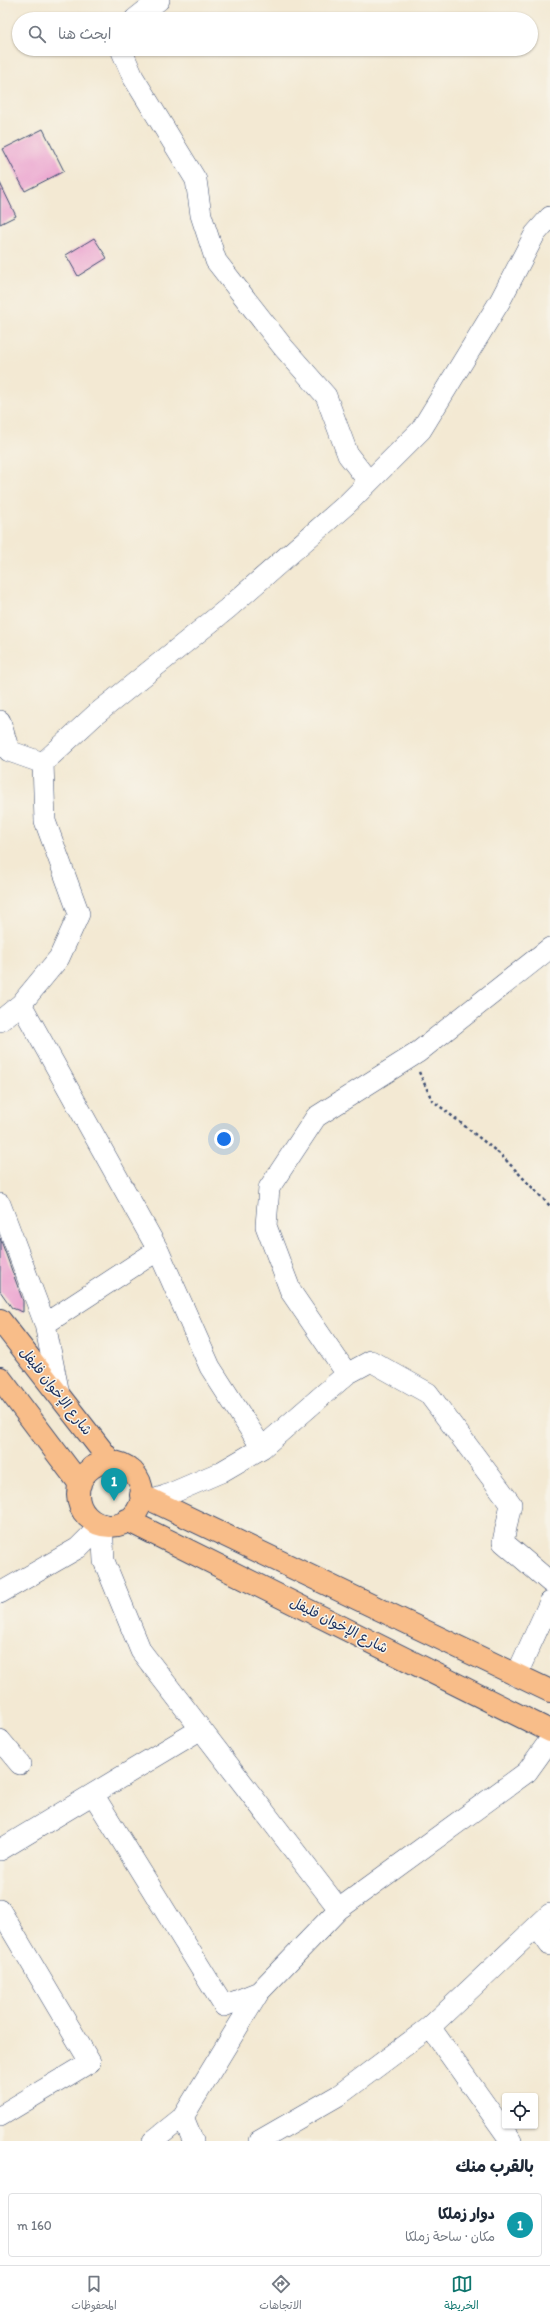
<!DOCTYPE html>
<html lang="ar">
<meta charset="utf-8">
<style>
:root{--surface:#fff;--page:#f6f6f7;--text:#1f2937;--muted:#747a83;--line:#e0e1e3;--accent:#0f766e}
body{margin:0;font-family:Itim,"Playpen Sans Arabic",sans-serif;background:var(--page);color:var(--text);direction:rtl}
.controls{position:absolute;right:12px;bottom:12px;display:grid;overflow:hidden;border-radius:4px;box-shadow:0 1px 3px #0004}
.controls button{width:36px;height:36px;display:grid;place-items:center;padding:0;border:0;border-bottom:1px solid var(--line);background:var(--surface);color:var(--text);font:20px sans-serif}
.you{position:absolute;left:224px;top:1139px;width:14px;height:14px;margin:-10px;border:3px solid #fff;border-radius:50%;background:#1a73e8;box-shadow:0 0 0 6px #1a73e833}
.badge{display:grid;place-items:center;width:26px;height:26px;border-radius:50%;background:var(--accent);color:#fff;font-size:13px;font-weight:700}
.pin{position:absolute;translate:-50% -33px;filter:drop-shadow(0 1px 2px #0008)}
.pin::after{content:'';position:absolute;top:21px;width:14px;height:12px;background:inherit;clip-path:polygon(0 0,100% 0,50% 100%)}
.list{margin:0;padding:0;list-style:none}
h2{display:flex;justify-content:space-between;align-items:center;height:52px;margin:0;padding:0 16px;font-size:17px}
h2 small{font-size:13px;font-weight:400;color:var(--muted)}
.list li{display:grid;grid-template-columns:26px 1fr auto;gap:12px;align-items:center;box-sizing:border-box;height:64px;margin:0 8px 8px;padding:0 8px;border:1px solid var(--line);border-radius:4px}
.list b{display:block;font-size:15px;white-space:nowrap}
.list p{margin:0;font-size:13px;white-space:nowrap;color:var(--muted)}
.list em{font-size:13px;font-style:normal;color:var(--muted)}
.icon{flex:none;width:22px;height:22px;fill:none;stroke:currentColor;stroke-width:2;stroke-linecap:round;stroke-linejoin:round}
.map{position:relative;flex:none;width:550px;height:2141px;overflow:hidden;direction:ltr}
.search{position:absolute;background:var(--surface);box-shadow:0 1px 3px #0004;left:12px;right:12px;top:12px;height:44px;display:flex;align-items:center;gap:10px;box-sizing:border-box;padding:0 14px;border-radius:22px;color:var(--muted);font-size:15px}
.sheet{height:124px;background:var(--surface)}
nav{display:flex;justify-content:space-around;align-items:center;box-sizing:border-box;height:56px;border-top:1px solid var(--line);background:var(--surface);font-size:11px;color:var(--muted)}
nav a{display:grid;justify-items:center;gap:2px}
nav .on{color:var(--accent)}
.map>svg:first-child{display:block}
.building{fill:#eba1cf}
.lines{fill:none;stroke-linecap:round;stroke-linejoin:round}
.minor-casing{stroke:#3b4b70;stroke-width:22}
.major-casing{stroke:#3b4b70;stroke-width:24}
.path{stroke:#3b4b70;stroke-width:2.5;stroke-dasharray:3 3;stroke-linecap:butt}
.minor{stroke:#fff;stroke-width:21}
.major{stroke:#f8bd89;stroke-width:22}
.labels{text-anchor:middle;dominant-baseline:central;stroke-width:3;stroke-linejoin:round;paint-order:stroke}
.street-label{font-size:14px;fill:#1b2f5e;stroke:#f7f3e8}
</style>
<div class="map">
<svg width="550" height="2141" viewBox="0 0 550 2141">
<rect width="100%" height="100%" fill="#f7f3e8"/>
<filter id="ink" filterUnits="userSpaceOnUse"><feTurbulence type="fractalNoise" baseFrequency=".025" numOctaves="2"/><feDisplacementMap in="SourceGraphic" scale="8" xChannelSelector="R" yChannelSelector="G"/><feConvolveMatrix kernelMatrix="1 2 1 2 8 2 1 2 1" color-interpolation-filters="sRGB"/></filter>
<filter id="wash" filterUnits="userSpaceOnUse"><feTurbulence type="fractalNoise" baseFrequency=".012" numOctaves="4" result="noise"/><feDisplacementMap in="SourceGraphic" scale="16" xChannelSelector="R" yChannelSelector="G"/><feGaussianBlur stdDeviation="0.9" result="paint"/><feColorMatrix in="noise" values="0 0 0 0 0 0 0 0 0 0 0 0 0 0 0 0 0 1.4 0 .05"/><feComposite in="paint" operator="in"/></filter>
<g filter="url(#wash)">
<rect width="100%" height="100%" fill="#f3e9d3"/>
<g id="blocks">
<!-- building -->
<path class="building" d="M43 129 64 171 25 191 3 149Z
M0 183 16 216 0 224Z
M94 238 107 258 78 276 66 255Z
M0 1238 23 1301V1312L12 1308 0 1291Z"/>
</g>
</g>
<g filter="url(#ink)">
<use href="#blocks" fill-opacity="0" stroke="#3b4b70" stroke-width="1"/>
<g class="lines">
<defs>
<path id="minor" d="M135 19 159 0
M121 49 133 77 196 180 201 215 216 261 283 347 326 396 348 455 369 482
M0 721 9 751 43 763
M21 1004 158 1250 210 1367 262 1448
M0 1021 21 1004 59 958 79 914 45 821 43 763 95 715 227 609 348 503 421 430 500 301 535 234 550 217
M0 1204 45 1324 59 1394
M45 1324 158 1250
M347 1374 291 1292 266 1226 269 1188 316 1117 417 1053 550 948
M150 1501 165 1496 221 1472 262 1448 347 1374 371 1361 428 1393 511 1504 503 1542 550 1582
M102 1524 104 1561 141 1651 339 1909
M0 1593 78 1548 102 1524
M516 1676 550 1602
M0 1740 20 1764
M93 1794 224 2006 259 1992
M0 1850 201 1729
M0 1910 90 2062 0 2116
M537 1927 550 1945
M430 2027 511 2141
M183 2117 193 2141
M153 2141 183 2117 259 1992 339 1909 527 1772 550 1740
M259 2141 339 2095 430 2027 550 1914"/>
<path id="major" d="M0 1320 111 1462
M0 1378 80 1484
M78 1494a32 32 0 1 1 64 0a32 32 0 1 1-64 0Z
M141 1495 550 1691
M127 1520 550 1731"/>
</defs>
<!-- minor casing -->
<use href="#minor" class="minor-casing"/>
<!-- major casing -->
<use href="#major" class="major-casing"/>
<!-- path -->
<path class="path" d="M419 1072 432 1100 501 1155 550 1206"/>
<!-- minor -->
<use href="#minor" class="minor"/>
<!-- major -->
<use href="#major" class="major"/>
</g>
</g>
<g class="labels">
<!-- street labels -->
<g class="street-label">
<text transform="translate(56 1391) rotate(52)">شارع الإخوان فليفل</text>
<text transform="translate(339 1625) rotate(27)">شارع الإخوان فليفل</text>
</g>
</g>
</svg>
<div class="controls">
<button><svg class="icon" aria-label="locate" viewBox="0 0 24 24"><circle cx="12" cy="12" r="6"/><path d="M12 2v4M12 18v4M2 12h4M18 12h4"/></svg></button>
</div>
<div class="you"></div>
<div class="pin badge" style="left:114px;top:1501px;background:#0f9aa8">1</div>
<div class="search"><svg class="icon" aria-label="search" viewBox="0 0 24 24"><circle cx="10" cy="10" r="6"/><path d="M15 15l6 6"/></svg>ابحث هنا</div>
</div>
<section class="sheet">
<h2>بالقرب منك<small></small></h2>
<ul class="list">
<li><span class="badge" style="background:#0f9aa8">1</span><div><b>دوار زملكا</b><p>مكان · ساحة زملكا</p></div><em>160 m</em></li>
</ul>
</section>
<nav>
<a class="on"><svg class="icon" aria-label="map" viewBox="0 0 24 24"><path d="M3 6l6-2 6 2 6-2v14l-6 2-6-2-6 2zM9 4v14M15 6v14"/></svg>الخريطة</a>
<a><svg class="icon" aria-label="directions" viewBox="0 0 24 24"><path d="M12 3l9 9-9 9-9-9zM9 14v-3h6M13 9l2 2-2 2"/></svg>الاتجاهات</a>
<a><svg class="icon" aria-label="saved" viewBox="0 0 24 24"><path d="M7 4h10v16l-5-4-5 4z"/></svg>المحفوظات</a>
</nav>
